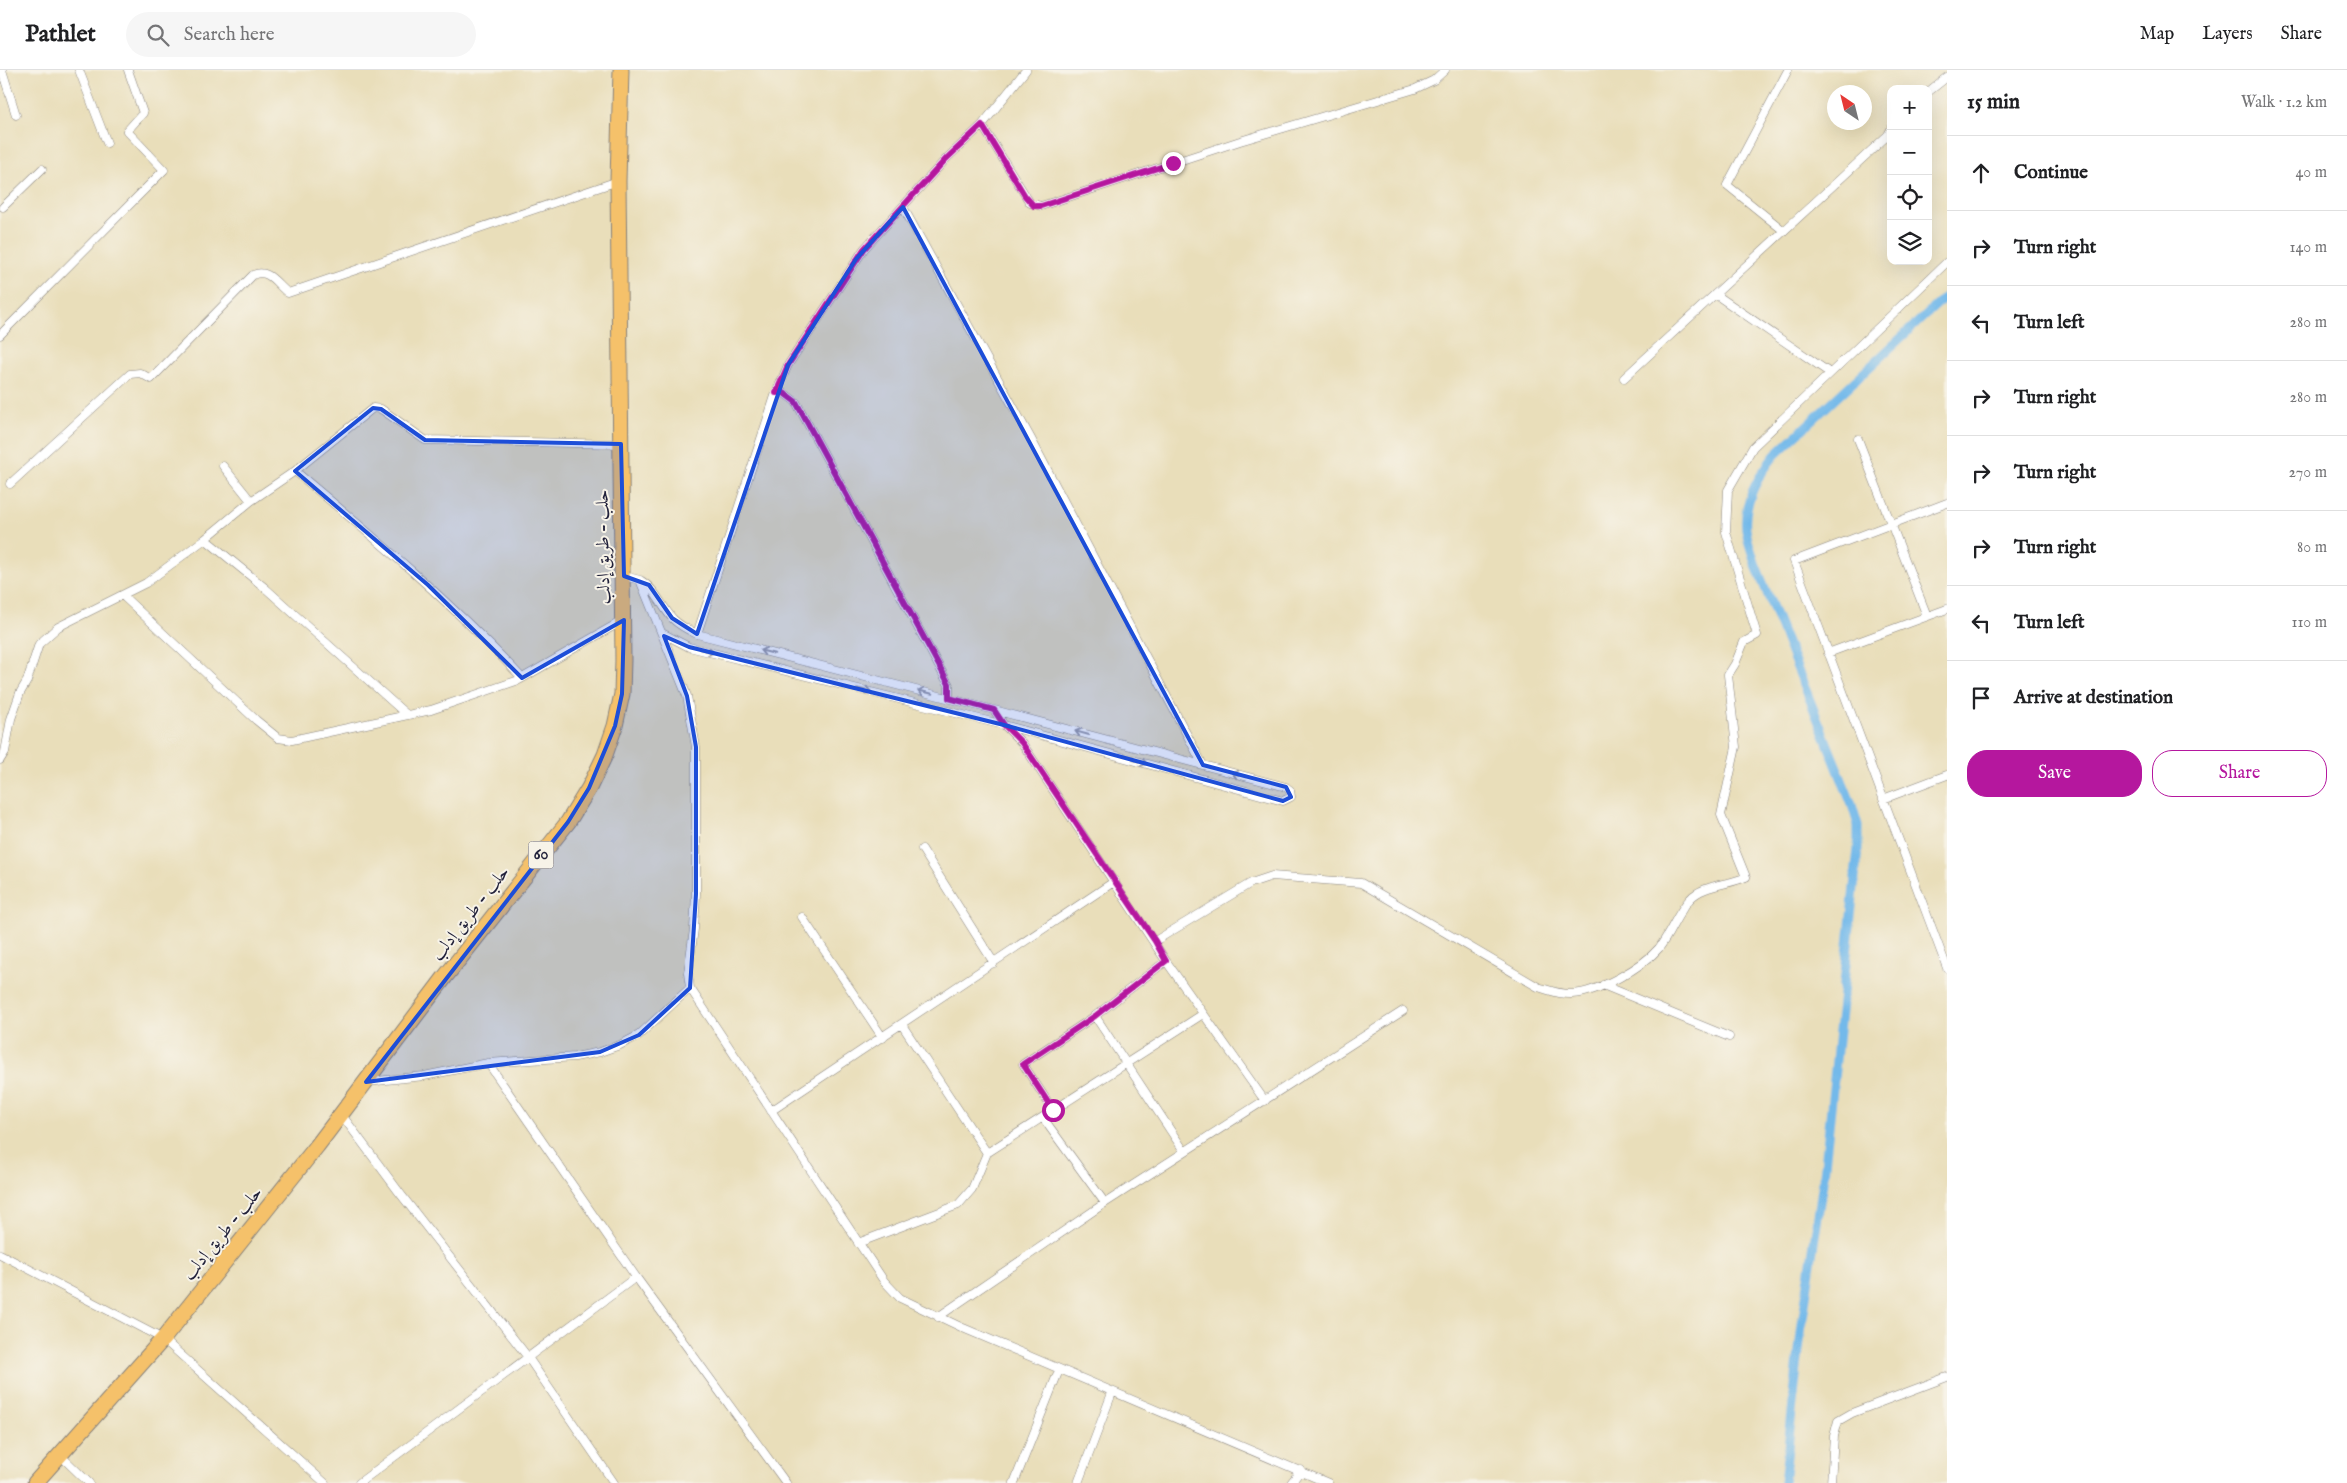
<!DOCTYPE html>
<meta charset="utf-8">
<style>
:root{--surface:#fff;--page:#f6f6f6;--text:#202124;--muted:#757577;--line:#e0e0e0;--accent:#b5179e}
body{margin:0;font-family:"IM FELL English",Amiri,serif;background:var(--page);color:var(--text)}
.controls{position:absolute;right:15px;top:15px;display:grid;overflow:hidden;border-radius:10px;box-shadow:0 5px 20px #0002}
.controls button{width:45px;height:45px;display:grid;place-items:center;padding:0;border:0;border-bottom:1px solid var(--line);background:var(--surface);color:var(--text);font:25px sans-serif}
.compass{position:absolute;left:1827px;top:15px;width:45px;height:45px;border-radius:50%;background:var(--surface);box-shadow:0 5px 20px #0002;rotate:325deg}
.stop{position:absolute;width:15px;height:15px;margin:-11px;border:4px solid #b5179e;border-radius:50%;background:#fff}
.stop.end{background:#b5179e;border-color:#fff;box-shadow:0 1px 5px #0008}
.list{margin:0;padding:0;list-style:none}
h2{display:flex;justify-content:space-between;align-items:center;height:65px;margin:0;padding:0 20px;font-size:21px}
h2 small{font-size:16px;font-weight:400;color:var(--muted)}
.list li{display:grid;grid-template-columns:32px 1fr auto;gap:15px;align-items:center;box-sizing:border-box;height:75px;padding:0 20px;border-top:1px solid var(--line)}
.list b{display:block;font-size:19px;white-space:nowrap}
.list em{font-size:16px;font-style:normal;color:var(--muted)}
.actions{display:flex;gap:10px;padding:15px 20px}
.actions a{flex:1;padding:11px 0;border:1px solid var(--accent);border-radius:20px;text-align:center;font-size:18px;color:var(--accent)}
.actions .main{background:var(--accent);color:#fff}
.icon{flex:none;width:28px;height:28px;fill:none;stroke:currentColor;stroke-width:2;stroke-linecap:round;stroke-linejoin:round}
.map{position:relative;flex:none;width:1947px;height:1413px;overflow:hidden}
header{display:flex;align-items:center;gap:30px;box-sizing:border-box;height:70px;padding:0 25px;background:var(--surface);border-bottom:1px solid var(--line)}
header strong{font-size:24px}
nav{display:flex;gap:28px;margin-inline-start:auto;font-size:18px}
.search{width:350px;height:45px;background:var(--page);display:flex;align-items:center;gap:12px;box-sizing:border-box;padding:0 18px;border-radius:28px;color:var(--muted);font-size:19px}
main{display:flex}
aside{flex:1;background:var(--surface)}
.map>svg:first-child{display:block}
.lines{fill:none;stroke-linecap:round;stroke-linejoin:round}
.canal{stroke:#73b9ea;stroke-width:9}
.street-casing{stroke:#86807a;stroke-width:9}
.highway-casing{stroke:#86807a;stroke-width:17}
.street{stroke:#fff;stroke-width:8}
.highway{stroke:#f5c16b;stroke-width:15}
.oneway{stroke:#9c9ca7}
.route{stroke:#b5179e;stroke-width:6}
.marked{fill:#1d4ed8;fill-opacity:0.2;stroke:#1d4ed8;stroke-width:4;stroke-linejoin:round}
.labels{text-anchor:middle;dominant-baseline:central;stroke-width:4;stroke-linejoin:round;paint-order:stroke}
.shield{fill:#f7f3e8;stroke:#62616f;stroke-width:1}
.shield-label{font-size:16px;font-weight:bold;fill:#22223b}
.street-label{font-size:18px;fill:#22223b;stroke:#f7f3e8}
</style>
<header>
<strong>Pathlet</strong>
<div class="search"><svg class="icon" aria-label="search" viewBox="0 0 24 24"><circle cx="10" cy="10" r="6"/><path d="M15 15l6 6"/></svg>Search here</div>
<nav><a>Map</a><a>Layers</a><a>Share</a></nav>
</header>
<main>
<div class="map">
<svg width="1947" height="1413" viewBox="0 0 1947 1413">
<rect width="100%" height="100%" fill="#f7f3e8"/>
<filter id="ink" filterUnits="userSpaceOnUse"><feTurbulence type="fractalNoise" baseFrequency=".02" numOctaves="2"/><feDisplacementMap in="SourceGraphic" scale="10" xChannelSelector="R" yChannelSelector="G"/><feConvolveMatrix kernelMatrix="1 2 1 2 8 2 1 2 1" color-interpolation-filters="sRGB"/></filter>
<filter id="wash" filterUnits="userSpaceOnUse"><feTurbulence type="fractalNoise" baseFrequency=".0096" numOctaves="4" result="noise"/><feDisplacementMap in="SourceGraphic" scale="20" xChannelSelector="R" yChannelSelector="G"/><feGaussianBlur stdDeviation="1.12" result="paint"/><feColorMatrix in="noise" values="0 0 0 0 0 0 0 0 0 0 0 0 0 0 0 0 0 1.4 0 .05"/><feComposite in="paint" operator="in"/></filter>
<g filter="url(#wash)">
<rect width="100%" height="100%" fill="#e9deba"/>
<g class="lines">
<!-- canal -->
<path class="canal" d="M1784 1413 1802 1254 1824 1105 1858 779V755L1852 735 1755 493C1752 482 1747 470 1746 459 1743 431 1758 406 1775 385L1947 225"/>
</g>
</g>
<g filter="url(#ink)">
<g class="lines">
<defs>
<path id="street" d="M2 0 16 45
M79 0 107 73
M1928 22 1947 7
M982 55 1030 133 1041 136 1240 71 1415 19 1434 10 1445 0
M3 137 42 99
M903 137 1030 367 1203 695
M1784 161 1727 115 1788 0
M1715 224 1830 303
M0 265 164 100 127 61 143 43 128 0
M1624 308 1888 65 1891 59
M776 323H784L796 332 949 615V628
M1858 369 1927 546
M223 396 251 431
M295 401C374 467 452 533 522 608
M10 414 130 304 140 303 151 309 253 205C269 198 276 214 288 223L618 111
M1947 433 1794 491 1947 898
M205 469 251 431 295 401 373 338 381 339 425 370 621 374
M640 510C656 519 661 536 673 549 680 556 688 560 697 564L994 640 1286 717 1290 720 1291 727 1283 731 1004 655 689 577 662 563
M122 525 256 650 278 668 292 670 431 640 519 610 622 551
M697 564 776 323 788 295 864 179 946 89 982 55 1026 0
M1828 583 1947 539
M994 640 1004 655 1022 673 1166 891 1265 1031
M0 690 5 682 11 649 20 623 27 611 39 574 58 557 146 513 205 469 264 517 407 645
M1883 729 1947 705
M922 779 994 893
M802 847 883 968
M1155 871 1251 813 1272 806 1361 813 1538 917C1549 920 1560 925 1572 924 1597 923 1643 897 1659 878 1671 863 1677 843 1690 829 1702 815 1729 815 1746 807L1721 745 1736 677 1728 605 1735 594 1744 572 1757 565 1726 462 1728 420 1753 377 1947 192
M1603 915 1729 967
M690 918 884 1211 900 1228 963 1258 1328 1413
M1095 946 1184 1081
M902 955 987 1083
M488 993 636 1207 786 1413
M367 1012 424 1006 488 993 575 987 600 982 620 975 639 965 690 918 688 903 694 859 696 824V677L687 626 640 510 624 506
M1053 1040 1023 994 1095 946 1166 891
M771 1041 1115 811
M341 1044 399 1122 527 1286 614 1413
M1043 1048 1105 1133
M858 1173 958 1135 972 1119 987 1083 1203 944
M0 1184 163 1269 325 1413
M938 1247 1105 1133 1403 941
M60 1385 89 1413
M359 1413 636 1207
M1014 1413 1059 1300
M1078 1413 1112 1323
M1291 1413 1301 1400
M1831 1413 1834 1366 1838 1351 1852 1343 1947 1307"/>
<path id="highway" d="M35 1413 163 1269 317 1076 445 907 568 752 589 718 605 685 615 656 622 624 623 590 618 111 621 0"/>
</defs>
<!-- street casing -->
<use href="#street" class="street-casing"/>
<!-- highway casing -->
<use href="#highway" class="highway-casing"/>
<!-- street -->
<use href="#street" class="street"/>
<!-- highway -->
<use href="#highway" class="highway"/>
</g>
<!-- one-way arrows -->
<defs><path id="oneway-shaft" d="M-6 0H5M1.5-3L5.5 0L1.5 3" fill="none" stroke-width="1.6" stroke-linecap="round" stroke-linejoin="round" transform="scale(1.25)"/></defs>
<g class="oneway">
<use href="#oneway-shaft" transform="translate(707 581) rotate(14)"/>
<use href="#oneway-shaft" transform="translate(767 582) rotate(-166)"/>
<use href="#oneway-shaft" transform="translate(864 620) rotate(14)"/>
<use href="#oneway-shaft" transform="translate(925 622) rotate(-166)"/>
<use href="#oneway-shaft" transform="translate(1082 663) rotate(-165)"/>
<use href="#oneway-shaft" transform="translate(1140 692) rotate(15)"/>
<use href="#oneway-shaft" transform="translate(1239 705) rotate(-165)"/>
</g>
</g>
<g class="lines" filter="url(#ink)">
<!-- route -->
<path class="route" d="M1053 1040 1023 994 1095 946 1166 891 1155 871 1022 673 1004 655 994 640 949 628V614L796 332 784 323H776L788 295 864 179 946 89 982 55 1025 126 1034 136H1041L1173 93"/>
</g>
<!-- marked area -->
<path class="marked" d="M903 137 1203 695 1286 717 1291 727 1283 731 1004 655 689 577 664 566 687 626 696 677V824L690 918 639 965 600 982 366 1012 568 752 589 718 615 656 622 624 624 550 522 608 428 515 295 401 373 338 381 339 425 370 621 374 624 506 649 515 672 548 697 564 788 295 856 189Z"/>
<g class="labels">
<!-- shield labels -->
<rect class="shield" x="528.5" y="771.5" width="25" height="27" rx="4"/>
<g class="shield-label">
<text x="541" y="785">60</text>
</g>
<!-- street labels -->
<g class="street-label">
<text transform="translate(604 477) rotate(-91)">حلب - طريق إدلب</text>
<text transform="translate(471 844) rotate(-52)">حلب - طريق إدلب</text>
<text transform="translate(223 1164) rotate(-51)">حلب - طريق إدلب</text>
</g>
</g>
</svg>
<div class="controls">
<button>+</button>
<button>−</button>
<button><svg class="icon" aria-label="locate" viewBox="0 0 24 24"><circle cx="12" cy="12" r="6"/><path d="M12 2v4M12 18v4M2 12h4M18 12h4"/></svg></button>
<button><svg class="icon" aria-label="layers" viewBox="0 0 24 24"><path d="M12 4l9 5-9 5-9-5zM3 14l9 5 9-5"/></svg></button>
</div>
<svg class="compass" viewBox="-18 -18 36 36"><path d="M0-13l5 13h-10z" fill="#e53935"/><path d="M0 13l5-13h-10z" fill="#757577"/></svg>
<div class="stop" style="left:1053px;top:1040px"></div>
<div class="stop end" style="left:1173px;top:93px"></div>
</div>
<aside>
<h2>15 min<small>Walk · 1.2 km</small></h2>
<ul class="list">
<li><svg class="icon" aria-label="ahead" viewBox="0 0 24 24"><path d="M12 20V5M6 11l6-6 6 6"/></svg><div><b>Continue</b></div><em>40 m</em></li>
<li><svg class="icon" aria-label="right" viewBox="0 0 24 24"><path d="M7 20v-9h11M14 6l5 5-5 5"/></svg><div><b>Turn right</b></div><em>140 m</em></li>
<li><svg class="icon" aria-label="left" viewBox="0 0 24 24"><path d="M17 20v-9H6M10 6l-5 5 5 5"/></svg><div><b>Turn left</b></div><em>280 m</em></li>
<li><svg class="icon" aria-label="right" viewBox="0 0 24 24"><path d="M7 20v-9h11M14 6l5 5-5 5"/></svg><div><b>Turn right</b></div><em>280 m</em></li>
<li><svg class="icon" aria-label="right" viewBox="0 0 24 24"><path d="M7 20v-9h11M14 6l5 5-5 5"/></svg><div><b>Turn right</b></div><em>270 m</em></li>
<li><svg class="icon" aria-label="right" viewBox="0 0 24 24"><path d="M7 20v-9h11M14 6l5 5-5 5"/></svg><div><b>Turn right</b></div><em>80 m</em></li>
<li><svg class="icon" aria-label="left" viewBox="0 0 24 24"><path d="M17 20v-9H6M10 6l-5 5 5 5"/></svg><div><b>Turn left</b></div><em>110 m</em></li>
<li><svg class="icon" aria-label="arrive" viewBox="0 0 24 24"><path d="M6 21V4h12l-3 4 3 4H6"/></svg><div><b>Arrive at destination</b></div></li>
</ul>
<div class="actions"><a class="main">Save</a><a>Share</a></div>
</aside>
</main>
